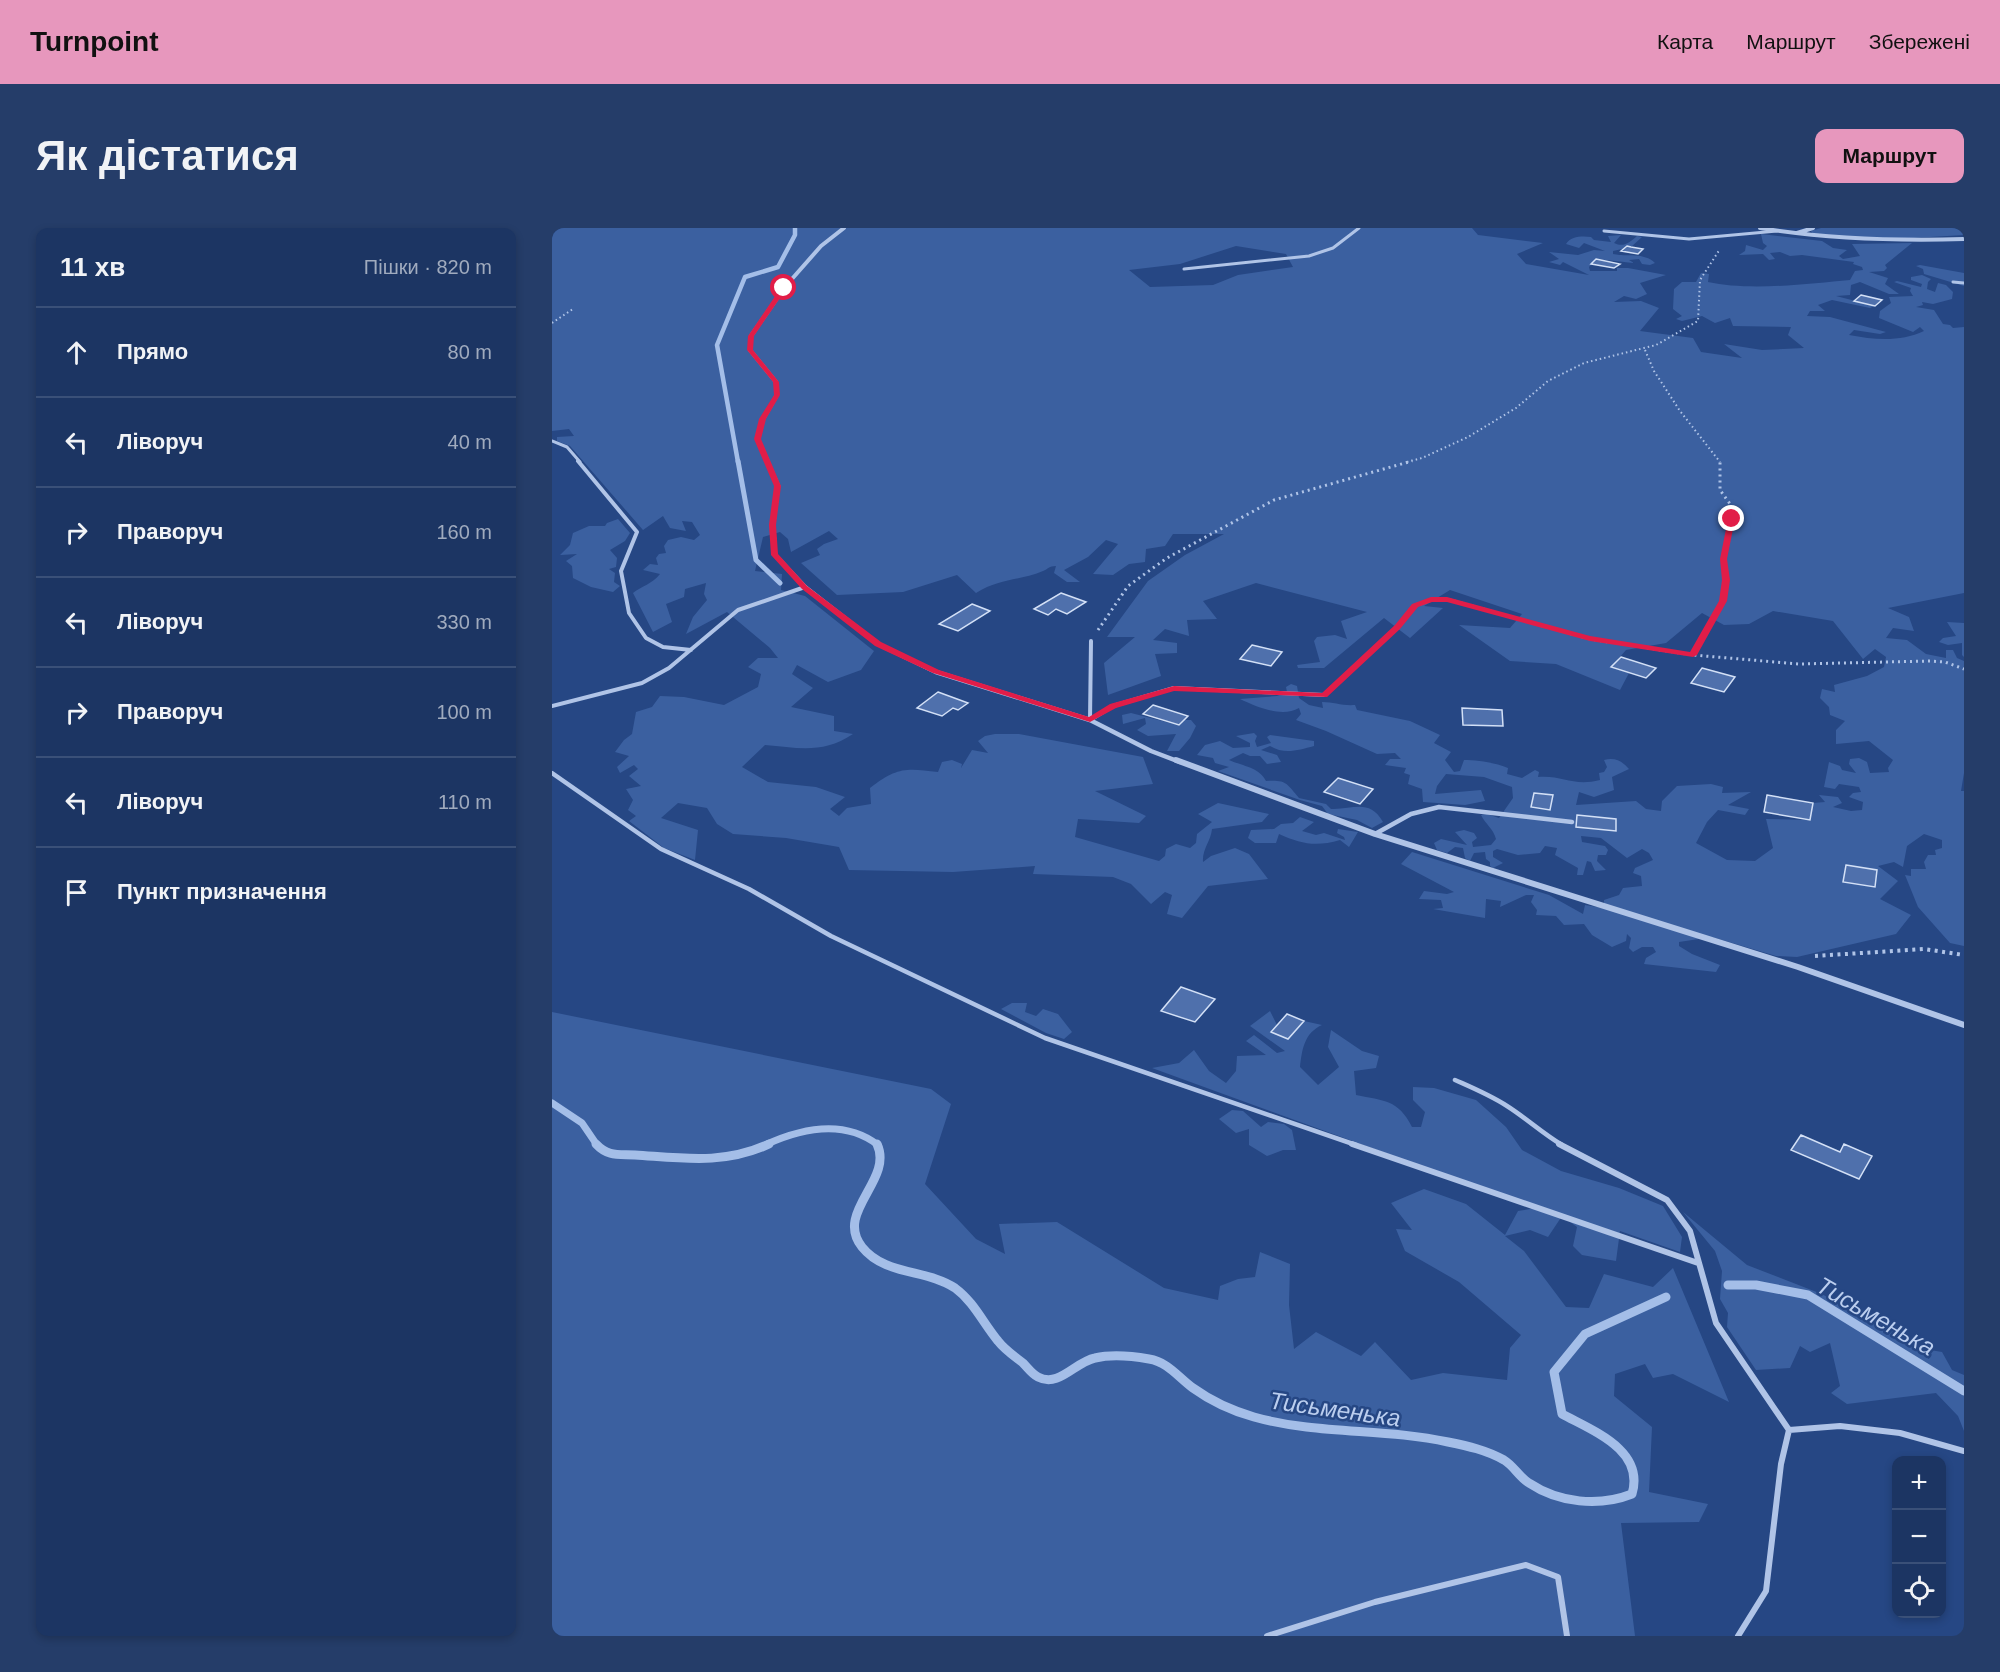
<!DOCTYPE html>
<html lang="uk">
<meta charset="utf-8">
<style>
:root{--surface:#1c3563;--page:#253d69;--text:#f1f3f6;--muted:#a0abbe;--line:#3a5078;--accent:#e797bd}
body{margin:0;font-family:Arial,sans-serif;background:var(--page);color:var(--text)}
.controls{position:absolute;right:18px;bottom:18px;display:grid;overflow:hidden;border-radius:12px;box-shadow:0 3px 9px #0003}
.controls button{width:54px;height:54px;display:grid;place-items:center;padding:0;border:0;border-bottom:2px solid var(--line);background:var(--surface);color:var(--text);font:30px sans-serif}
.stop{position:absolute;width:18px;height:18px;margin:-14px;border:4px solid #e11d48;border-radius:50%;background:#fff}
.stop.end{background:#e11d48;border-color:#fff;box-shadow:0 2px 6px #0008}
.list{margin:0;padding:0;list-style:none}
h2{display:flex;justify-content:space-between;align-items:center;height:78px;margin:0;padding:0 24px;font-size:26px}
h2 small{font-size:20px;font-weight:400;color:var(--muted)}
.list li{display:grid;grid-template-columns:39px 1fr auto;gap:18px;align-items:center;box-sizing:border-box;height:90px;padding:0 24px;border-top:2px solid var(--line)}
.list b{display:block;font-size:22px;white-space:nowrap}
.list em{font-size:20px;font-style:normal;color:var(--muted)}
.icon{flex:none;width:33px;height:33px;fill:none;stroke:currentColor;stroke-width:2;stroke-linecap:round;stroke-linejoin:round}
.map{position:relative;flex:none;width:1412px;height:1408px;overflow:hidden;border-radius:12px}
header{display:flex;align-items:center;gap:36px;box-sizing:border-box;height:84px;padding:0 30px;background:var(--accent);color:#111}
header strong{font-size:28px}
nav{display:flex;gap:33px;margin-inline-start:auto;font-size:21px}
.intro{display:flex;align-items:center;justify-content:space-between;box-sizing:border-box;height:144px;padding:0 36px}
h1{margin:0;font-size:42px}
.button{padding:15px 27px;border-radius:12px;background:var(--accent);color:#111;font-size:21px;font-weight:700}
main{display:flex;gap:36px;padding:0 36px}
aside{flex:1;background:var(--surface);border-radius:12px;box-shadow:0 3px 9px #0003}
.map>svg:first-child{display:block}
.green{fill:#3b60a0;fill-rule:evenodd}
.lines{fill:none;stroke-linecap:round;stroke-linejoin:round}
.stream-far3{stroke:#a4bee8;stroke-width:4.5}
.stream-far2{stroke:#a4bee8;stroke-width:5}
.stream-far1{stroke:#a4bee8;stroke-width:7}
.stream{stroke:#a4bee8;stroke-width:9}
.building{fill:#4f70ac;stroke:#d3e0f6;stroke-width:1.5}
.path-far2{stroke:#b0c4e7;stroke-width:2;stroke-dasharray:1.5 3;stroke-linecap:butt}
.path-far1{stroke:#b0c4e7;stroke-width:3;stroke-dasharray:2 4;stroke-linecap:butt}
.path{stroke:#b0c4e7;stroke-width:4;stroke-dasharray:3 4.5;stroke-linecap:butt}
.service-far3{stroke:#b0c4e7;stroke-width:3}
.service-far2{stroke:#b0c4e7;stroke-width:4}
.service-far1{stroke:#b0c4e7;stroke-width:4.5}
.service{stroke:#b0c4e7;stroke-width:6}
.minor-far2{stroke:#b0c4e7;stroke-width:4}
.minor-far1{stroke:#b0c4e7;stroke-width:4.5}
.minor{stroke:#b0c4e7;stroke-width:6}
.route{fill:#e11d48}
.labels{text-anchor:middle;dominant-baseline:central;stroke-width:5;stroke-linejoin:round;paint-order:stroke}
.near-water-label{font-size:24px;font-style:italic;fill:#bbceef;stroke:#264784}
</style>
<header>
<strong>Turnpoint</strong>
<nav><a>Карта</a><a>Маршрут</a><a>Збережені</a></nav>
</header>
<div class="intro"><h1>Як дістатися</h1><a class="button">Маршрут</a></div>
<main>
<aside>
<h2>11 хв<small>Пішки · 820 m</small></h2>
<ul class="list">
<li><svg class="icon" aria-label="ahead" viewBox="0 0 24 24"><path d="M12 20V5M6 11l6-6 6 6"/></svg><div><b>Прямо</b></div><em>80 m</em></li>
<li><svg class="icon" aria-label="left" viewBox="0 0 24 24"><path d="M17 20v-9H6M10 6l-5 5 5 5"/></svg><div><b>Ліворуч</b></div><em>40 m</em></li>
<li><svg class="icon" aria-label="right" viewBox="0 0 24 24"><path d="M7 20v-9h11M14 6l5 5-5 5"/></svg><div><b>Праворуч</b></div><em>160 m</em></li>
<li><svg class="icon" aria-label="left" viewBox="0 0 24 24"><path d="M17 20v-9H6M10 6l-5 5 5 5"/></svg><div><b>Ліворуч</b></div><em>330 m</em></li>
<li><svg class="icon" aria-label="right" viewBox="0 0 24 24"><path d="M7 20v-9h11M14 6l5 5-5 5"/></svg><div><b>Праворуч</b></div><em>100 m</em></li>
<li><svg class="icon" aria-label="left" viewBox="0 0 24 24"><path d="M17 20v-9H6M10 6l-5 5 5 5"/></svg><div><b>Ліворуч</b></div><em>110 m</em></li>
<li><svg class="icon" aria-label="arrive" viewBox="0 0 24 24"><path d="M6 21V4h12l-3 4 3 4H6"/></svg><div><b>Пункт призначення</b></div></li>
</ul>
</aside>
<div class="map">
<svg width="1412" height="1408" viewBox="0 0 1412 1408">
<rect width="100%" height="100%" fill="#264784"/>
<!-- green -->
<path class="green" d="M0 0H920L926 7 991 15 965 26 974 36 1037 47 1011 34 1008 37 997 34 1007 31 997 24 1026 27 1042 22 1053 23 1032 15 1027 20 1014 16C1019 8 1030 8 1039 9L1042 12 1059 14 1056 8 1069 7 1062 15C1072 20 1078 14 1085 8L1090 9 1079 19 1061 23V26C1075 29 1092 24 1103 35L1098 37 1090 36 1087 31 1077 32 1082 35 1044 31 1037 39 1038 43H1065V40H1076L1114 47 1088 55 1095 66 1084 71 1072 68 1062 74 1089 73 1107 80 1088 103 1141 110 1149 124 1190 130 1172 116 1210 122 1252 120 1236 107 1239 99 1181 98 1178 90 1163 95 1150 88 1130 93 1124 91 1130 88 1121 81 1122 61 1130 54H1144L1149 45 1157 46 1156 54C1196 63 1256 56 1298 52L1303 43 1311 42 1310 39 1301 36 1302 34 1250 27 1238 28 1228 24 1218 25 1223 31 1217 32 1211 26 1187 27 1193 23 1194 17 1211 22 1215 18 1211 15 1209 6 1270 13 1281 20 1295 22 1287 28 1291 31 1308 28 1300 16 1360 15 1333 37 1335 40 1332 43 1317 44 1336 50 1333 56 1347 66H1337L1308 54 1299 57 1298 67 1284 68 1323 78 1318 80 1280 72 1266 77 1273 83H1258L1255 88 1278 89 1334 104 1328 106 1302 102 1297 107C1323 112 1349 114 1372 103L1368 99 1361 104 1327 90 1328 83 1339 75 1337 69 1361 68 1358 63 1359 60 1342 54 1345 53 1369 59 1370 56 1359 52V49L1370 47 1379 51 1376 54 1375 61 1383 64 1386 55 1394 57 1401 64 1400 71 1381 76 1370 74 1371 77 1364 79 1382 82 1391 96 1398 97 1401 100 1412 99V365L1336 380 1357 389 1362 403 1341 400 1334 410 1355 412 1374 426 1394 430V422H1401L1405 430 1412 433V545L1409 563H1412V718L1398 715 1366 679 1353 647 1359 648V641H1374L1372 634 1376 627H1384L1383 622 1390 620V612L1372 606 1355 618 1351 639 1342 634 1326 638 1346 653 1328 671 1359 687 1344 706 1245 729 1224 728 1160 709 1127 714V718L1140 726 1168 737 1164 744 1092 736 1094 730 1104 724 1101 719H1090L1081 724 1077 720 1079 710 1075 706 1074 713 1060 719 1040 707 1032 696 1012 697 1004 688 984 687 985 682 979 674 982 667H974L948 679 949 673 934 671 933 690 881 681 891 680 889 672 867 671 872 663 895 666 902 664 849 636 860 624 997 667 1031 686 1033 677 1052 680V672L1067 667 1071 660 1090 658 1089 648 1081 645 1083 640 1101 632 1097 625 1090 621 1075 630 1049 610 1029 608 1030 614 1053 618 1056 622 1054 627H1046L1045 633 1054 642 1043 643 1039 634 1035 633 1031 647H1025L1026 640 1003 627 1005 620 993 618 988 625 966 627 945 621 941 623V629L951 635 941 640 938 638V634L934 631 933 624 922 625 918 633 913 630 911 620 903 619 895 625 885 622 882 615 889 611 915 617 903 604 912 602 922 605 925 610 920 614 921 619 939 617 944 611C941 600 934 597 929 587L935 586 947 590 961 570 960 559 932 549 894 546 885 558 883 566 929 562 933 573 913 577 871 574 870 561 856 556 858 547 852 545 854 540 833 537 838 531H849L843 525 825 526 774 503 744 492 749 486 747 480C730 490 705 479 688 471L725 468 735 464 734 459 739 456 745 458 747 470 757 477 771 480 770 474C782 474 790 478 803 477L805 482 858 493 888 507 882 515 899 524 893 532 902 544 908 543 912 532C925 532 945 535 956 540L955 546 970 550 983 542 987 544 986 549C1011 547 1021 559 1048 552L1047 545 1052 544 1055 539 1052 532C1063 529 1070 533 1077 541L1060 549 1062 562 1042 569 1027 564 1024 577 1084 573 1094 581 1109 583 1110 573 1125 558 1159 556 1171 559 1170 565 1199 564 1176 577 1197 581 1193 587 1166 582 1155 594 1144 615 1175 632 1203 633 1221 620 1214 591 1257 592 1261 575 1273 574 1267 567 1286 569 1290 575 1281 579 1299 583 1310 582 1311 574 1297 569 1301 565 1309 564 1307 559 1287 556 1283 561 1272 559 1277 534 1288 538 1290 542 1304 545 1297 536 1298 531 1307 530 1315 534 1318 545 1337 544 1336 540 1341 532 1317 513 1284 516V502L1293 493 1278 487 1277 479 1268 470 1270 461 1283 464 1282 457 1315 448 1332 439 1334 429 1323 421 1311 431 1281 393 1221 383 1197 396 1172 397 1150 385 1114 415 1074 422 1059 439 1077 445 1068 462 1004 436 958 433 907 397 958 400 970 386 898 362 872 378 891 380 858 410 832 390 772 440H746L745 437 768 434 762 413 765 409 783 407 795 411 789 393 815 384 704 355 651 373 665 391 635 392 637 408 613 401 601 412 625 415V425L603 426 609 448 556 467 552 435 583 409H555L596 353 633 327 672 306H621L613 318 594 321 593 334 577 336 561 347 541 346 566 316 554 312 536 329 512 342 528 354H515L502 345 504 338C497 338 496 341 491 343 467 353 448 350 424 365L405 347 351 364 285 367 249 335 268 327 265 321 272 316 286 311 277 303 239 324 236 311 228 304 211 309 203 343 230 346 229 362 253 368 322 423 309 442 276 454 245 437 240 446 261 460 239 479 282 488V503L301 506C271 526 247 520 213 517L190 539 216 554 264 559 293 569 278 581 287 588 295 580 319 576 318 560C345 539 354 540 386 544L390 534 400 532 410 536 409 540 420 522 436 525 426 513 433 508 443 506H467L591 529 601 556 543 563 594 588 587 595 526 591 523 609 607 633 613 628 614 621 624 616 638 620 644 615 645 606 660 594 646 586 666 575 717 586 710 594 660 601C659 613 650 621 651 634L659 628 683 620 697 626 716 651 656 658 630 690 615 686 620 667 613 664 599 676 579 656 561 649 481 646 483 638 401 644 297 642 287 619 234 610 181 606 165 596 155 580 126 575 109 590 146 602 143 632 112 620 77 593 84 588 76 582 81 572 74 561 89 558 77 548 86 541 82 537 68 545 65 539 77 528 63 524 72 512 80 506 84 484 100 479 108 468 132 469 172 477 206 459 209 446 196 439 206 430H226L218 420 175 384 134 406 141 389 155 372 152 366 154 355 133 361 132 369 114 376 120 394 101 404 81 365C90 358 100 356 108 346L91 342 98 336 106 337 104 330 107 326 114 325 112 318 116 312 129 309 142 312 148 307 140 294 130 293 134 303 118 300 111 288 91 302 18 218 5 213V209L22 208 17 201 0 203ZM684 18 734 26 741 39 686 47 661 57 598 59 577 42 628 36Z
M1269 0H1412V7L1328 12 1261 7 1259 3Z
M1368 37 1412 45V58L1372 46 1371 41 1364 38Z
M66 291 78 305 73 313 58 322 65 330 64 339 57 341 63 345 62 354 68 358 61 364 39 359 21 350 20 338 14 333 25 326 8 327 18 317 21 305 37 298H53L55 295Z
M1395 394 1412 395V429L1410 427V415L1396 417 1387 414 1391 410 1404 408Z
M579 485 626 497 632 492H639L644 498 638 510 627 523H615L624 506 596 508 585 502 594 496 593 490 571 496 570 487Z
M702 505 705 508 703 513 705 519 719 515 715 509 718 507 762 513V518C746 522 733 527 718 518L709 522 725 527 729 534 715 536 708 528H698L691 525 677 532C690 538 707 539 714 553 735 552 734 555 747 570L774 576 779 581C801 582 817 570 831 594L820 600 805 592 776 586 770 578 748 572 666 543 677 539 663 535 661 530 645 527 653 517 668 513 681 520 698 519V515L684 508Z
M748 589 762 594 750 603 764 607 772 605 793 612 792 609 785 605 786 601 806 604 797 619 788 612C764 619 749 616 727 606L724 615H703L696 610 699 602 722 601 729 596 741 595Z
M460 775H475L473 784 484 788 491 781 506 786 520 804 512 811 494 805 449 781Z
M718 783 725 797 719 804 735 811 752 793 770 797C752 805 750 822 748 839L766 857 787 839 776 819 779 802 810 823 827 828 824 840 802 843 804 867C832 873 846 871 860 899H869L873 884 861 872V859L882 860 924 872 954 899 970 922 1009 943 1067 960 1111 978 1130 1009 1128 1024 1068 1003 1064 1033 1030 1027 1021 1018 1025 999 1010 988 996 1009 978 1002 953 1008 972 1023 1014 1079 1037 1080 1052 1046 1101 1059 1121 1040 1177 1174 1121 1146 1101 1150 1093 1136 1063 1146 1062 1168 1100 1199 1097 1264 1156 1276 1147 1294 1069 1295 1083 1408H0V784L379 861 399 876 373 956 424 1011 453 1026 447 996 505 994 612 1060 666 1072 668 1058 686 1051 703 1049 708 1024 738 1036 737 1077 742 1121 764 1104 809 1128 823 1114 859 1152 891 1145 955 1152 958 1120 969 1107 907 1054 853 1023 844 1001 860 1002 839 975 872 961 914 976 953 1007 966 983 984 980 600 840 627 835 642 822 657 843 674 855 684 843 685 828 714 827 694 813 702 807 725 825 733 823 698 798Z
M680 882 691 883 709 899 716 894 732 896 740 902 744 922H731L715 928 697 917V901L684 905 667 891Z
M1131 984 1195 1037 1267 1065 1350 1103 1377 1131 1378 1122 1390 1124 1400 1142 1412 1147V1203L1406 1188 1384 1165 1295 1176 1279 1165 1288 1158 1278 1115 1258 1124 1248 1118 1238 1140 1204 1142 1175 1099 1176 1085 1168 1071 1170 1043 1163 1023Z"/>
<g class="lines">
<!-- stream-far3 -->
<path class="stream-far3" d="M186 234 165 117 193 49 226 39 243 7V0"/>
<!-- stream-far2 -->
<path class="stream-far2" d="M186 233 204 332 228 355"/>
<!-- stream-far1 -->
<path class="stream-far1" d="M0 875 30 895 45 917
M213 917C250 900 292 891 326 917"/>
<!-- stream -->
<path class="stream" d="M44 916C56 929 67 926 83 927 130 930 172 937 217 916
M325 916C342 952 282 984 310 1019 333 1048 375 1041 403 1060 422 1074 431 1095 446 1113 453 1122 462 1128 471 1135 476 1140 480 1146 486 1149 507 1160 523 1134 543 1130 560 1126 580 1128 597 1131 616 1134 626 1149 641 1160 659 1173 681 1183 702 1189 766 1207 832 1200 896 1214 916 1218 934 1222 952 1232 962 1238 967 1249 977 1255 1007 1275 1047 1279 1080 1266 1093 1222 1041 1203 1010 1186L1002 1144 1033 1106 1114 1069
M1176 1057H1204L1256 1067 1412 1163"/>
</g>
<!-- building -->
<path class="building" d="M1075 18 1079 19 1091 21 1086 26 1069 23Z
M1044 31 1068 36 1062 40 1039 36Z
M1309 67 1330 72 1323 78 1302 73Z
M509 365 534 374 515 386 504 381 496 387 482 381Z
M420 376 438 383 406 403 387 396Z
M700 417 730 424 719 438 688 431Z
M1069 429 1104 440 1094 450 1059 439Z
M1150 440 1183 449 1172 464 1139 455Z
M386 464 416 475 406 482 401 480 390 488 365 480Z
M601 477 636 488 627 497 591 486Z
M910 480 950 482 951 498 911 497Z
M786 550 821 561 808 576 772 564Z
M982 565 1001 567 998 582 979 579Z
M1215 567 1261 575 1258 592 1212 584Z
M1025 587 1064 591V603L1024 599Z
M1294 637 1325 642 1323 659 1291 654Z
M629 759 663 771 643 794 609 783Z
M735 786 752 793 736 811 719 804Z
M1249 907 1288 924 1292 916 1320 928 1307 951 1239 922Z"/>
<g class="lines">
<!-- path-far2 -->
<path class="path-far2" d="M0 95 21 81
M1093 122 1102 143 1128 183 1168 234
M855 234 870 230 916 209 964 180 996 153 1032 135 1104 117 1146 93 1148 52 1168 21"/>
<!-- path-far1 -->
<path class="path-far1" d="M546 402 576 358 615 330 722 272 860 233
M1141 427 1171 373 1174 353 1171 331 1181 280 1168 262V233
M782 459 846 399 863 378 879 372 895 371 1038 411 1141 427 1247 436 1378 433 1393 434 1412 441"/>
<!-- path -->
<path class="path" d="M1263 728 1372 721 1412 727"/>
<!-- service-far3 -->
<path class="service-far3" d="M1052 3 1137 11 1225 3
M632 41 757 28 781 20 807 0
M1401 54 1412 55
M0 213 15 219 28 234"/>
<!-- service-far2 -->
<path class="service-far2" d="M26 233 85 304 69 343 77 385 94 410 111 419 139 422
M0 478 90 455 117 440 186 382 253 359
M538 492 561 478 622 460 772 467
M538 492 539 413"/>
<!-- service-far1 -->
<path class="service-far1" d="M0 545 109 621 197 661 279 708 493 810 804 917
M823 606 859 586 887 579 1020 594
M903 852C921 860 938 867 955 878 974 890 990 905 1010 917"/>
<!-- service -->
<path class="service" d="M800 916 1146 1035
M1007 916 1115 972 1138 1003 1164 1095 1237 1202
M715 1408 823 1374 974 1337 1006 1349 1015 1408
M1186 1408 1214 1363 1229 1236 1237 1202 1288 1198 1348 1205 1412 1223"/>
<!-- minor-far2 -->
<path class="minor-far2" d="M1208 0C1276 11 1343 13 1412 11
M1245 5 1261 0
M216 234 206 211 211 191 225 167 224 154 198 122 199 108 232 60 269 18 292 0"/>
<!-- minor-far1 -->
<path class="minor-far1" d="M215 233 226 258 221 297 223 327 253 359 326 416 384 444 538 492 599 523 628 534"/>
<!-- minor -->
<path class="minor" d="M624 532 823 606 1246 739 1412 797"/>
</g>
<!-- route -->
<path class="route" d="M230 58 235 60 202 108 201 122 227 154 228 167 214 191 209 211 229 258 224 297 226 326 255 358 329 414 387 442 537 489 558 476 622 458 770 465 843 397 860 376 879 369H895L1038 408 1138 424 1167 373 1170 352 1168 331 1176 291 1180 289 1183 291 1175 331 1178 352 1175 373 1145 427 1141 429 1038 413 895 374H880L866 379 848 401 775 469 622 463 564 480 538 494 381 445 323 418 250 361 219 327 217 297 222 258 202 211 207 191 222 167 221 154 195 122 196 108Z"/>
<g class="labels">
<!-- near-water labels -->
<g class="near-water-label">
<text transform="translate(1324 1088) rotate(30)">Тисьменька</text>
<text transform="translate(783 1181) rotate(8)">Тисьменька</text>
</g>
</g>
</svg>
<div class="controls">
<button>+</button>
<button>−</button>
<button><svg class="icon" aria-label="locate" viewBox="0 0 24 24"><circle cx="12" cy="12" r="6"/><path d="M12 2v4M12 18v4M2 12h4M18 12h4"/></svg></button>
</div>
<div class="stop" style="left:232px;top:60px"></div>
<div class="stop end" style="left:1180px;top:291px"></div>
</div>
</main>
